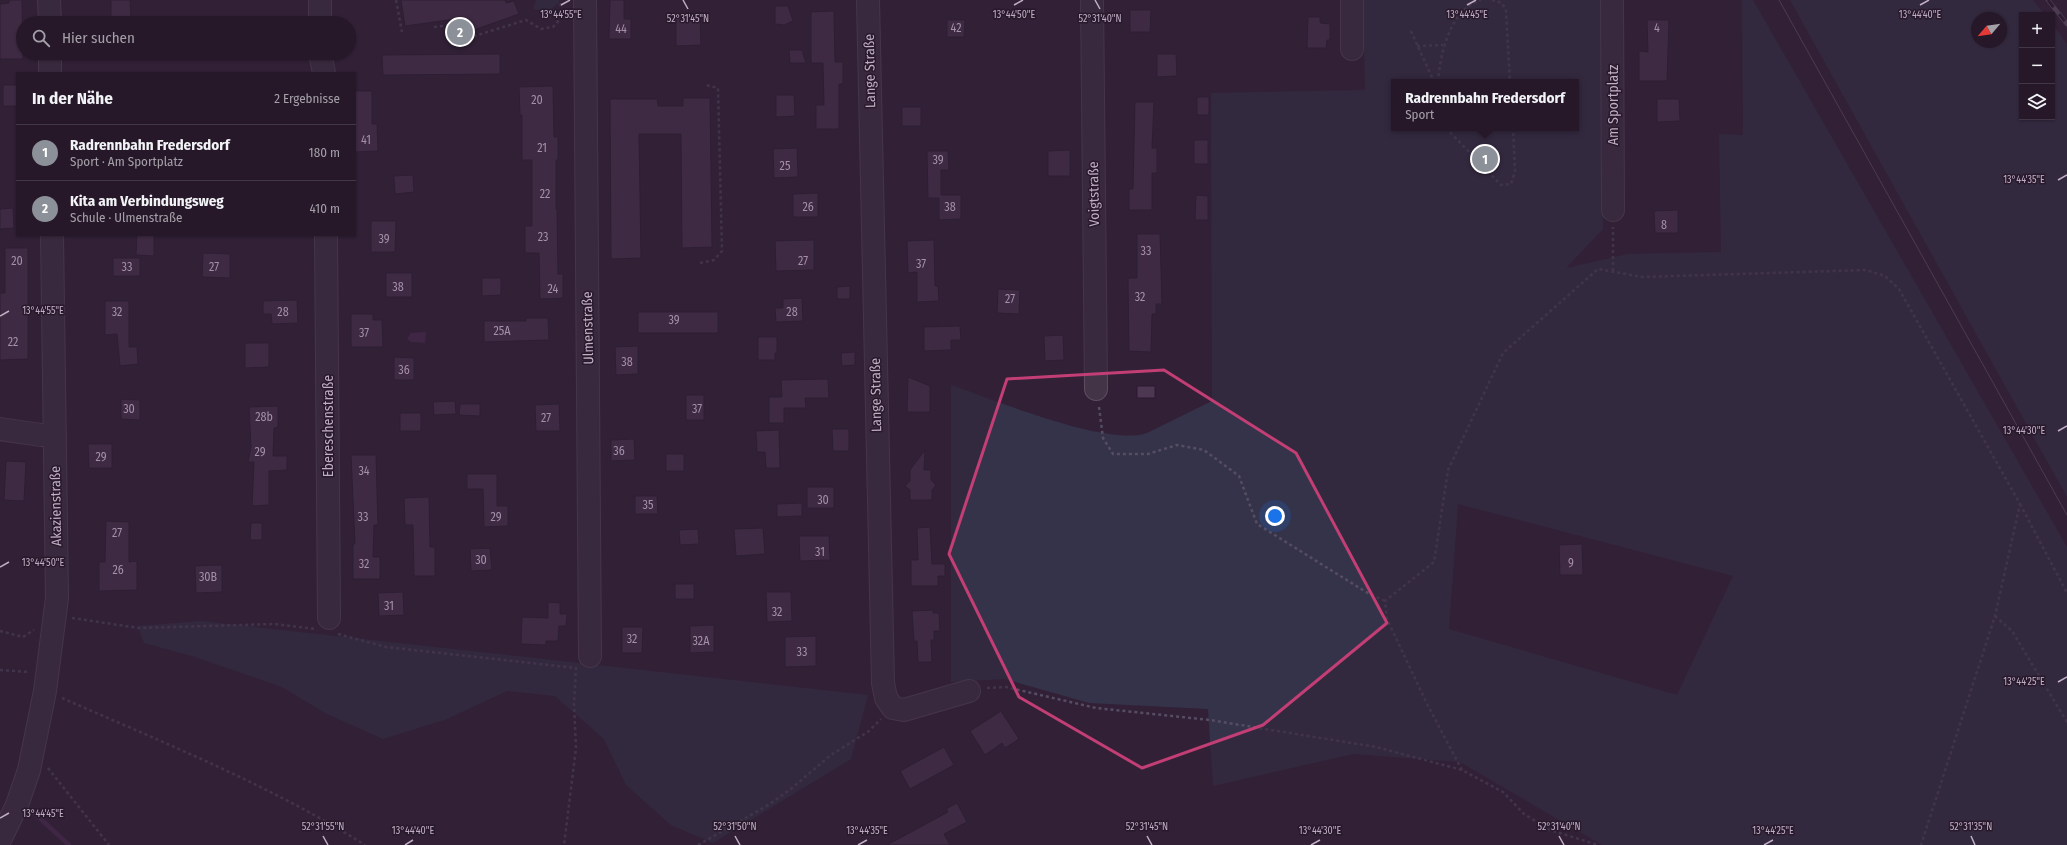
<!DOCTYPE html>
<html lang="de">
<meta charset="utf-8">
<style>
:root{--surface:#261829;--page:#322535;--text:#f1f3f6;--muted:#a4a0a8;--line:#423746;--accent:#8c9099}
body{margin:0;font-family:"Fira Sans Condensed",sans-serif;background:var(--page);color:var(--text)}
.controls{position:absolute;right:12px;top:12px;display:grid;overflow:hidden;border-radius:0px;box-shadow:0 1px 3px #0004}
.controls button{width:36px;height:36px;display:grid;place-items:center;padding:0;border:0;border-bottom:1px solid var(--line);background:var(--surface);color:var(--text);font:20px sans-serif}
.compass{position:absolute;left:1971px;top:12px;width:36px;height:36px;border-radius:50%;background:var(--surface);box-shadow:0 1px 3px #0004;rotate:241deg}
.you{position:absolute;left:1275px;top:516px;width:14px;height:14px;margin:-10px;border:3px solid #fff;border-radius:50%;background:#1a73e8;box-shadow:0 0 0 6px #1a73e833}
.badge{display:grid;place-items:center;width:26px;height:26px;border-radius:50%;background:var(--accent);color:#fff;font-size:13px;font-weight:700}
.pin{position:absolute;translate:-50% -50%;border:2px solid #fff;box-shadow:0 1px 4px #0006}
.popup{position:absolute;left:1391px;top:79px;width:188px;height:52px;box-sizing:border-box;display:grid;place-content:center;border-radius:0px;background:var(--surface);filter:drop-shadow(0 1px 3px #0005);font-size:13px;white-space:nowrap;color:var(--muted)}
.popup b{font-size:15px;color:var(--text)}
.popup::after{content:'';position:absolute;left:50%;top:100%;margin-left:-8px;border:8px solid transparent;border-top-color:var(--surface)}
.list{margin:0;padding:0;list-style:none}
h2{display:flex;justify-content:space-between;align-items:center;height:52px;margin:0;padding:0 16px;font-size:17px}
h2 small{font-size:13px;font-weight:400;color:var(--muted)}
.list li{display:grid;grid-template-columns:26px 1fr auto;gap:12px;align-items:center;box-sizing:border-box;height:56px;padding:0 16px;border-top:1px solid var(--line)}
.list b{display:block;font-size:15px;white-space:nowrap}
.list p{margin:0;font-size:13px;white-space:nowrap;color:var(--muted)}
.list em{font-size:13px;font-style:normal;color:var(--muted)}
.icon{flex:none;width:22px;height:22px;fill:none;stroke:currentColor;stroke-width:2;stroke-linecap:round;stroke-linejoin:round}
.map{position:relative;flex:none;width:2067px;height:845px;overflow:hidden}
.search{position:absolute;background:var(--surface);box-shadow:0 1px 3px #0004;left:16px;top:16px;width:340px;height:44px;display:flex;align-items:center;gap:10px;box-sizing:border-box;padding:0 14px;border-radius:22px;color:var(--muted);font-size:15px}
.panel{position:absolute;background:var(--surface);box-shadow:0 1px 3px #0004;left:16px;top:72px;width:340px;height:164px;border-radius:0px}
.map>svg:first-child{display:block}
.green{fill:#353349;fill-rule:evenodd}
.water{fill:#4e2d55}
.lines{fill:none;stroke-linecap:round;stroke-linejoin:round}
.stream{stroke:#4e2d55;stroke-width:4.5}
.building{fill:#4e3753;stroke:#2a1b2e}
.minor-casing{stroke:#5f4e62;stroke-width:24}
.path{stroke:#564d63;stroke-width:2.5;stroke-dasharray:3 3;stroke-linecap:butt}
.minor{stroke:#443447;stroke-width:22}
.tram{stroke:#6f5b73;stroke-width:1}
.rail-casing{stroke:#6f5b73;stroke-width:4.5}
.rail{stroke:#28192c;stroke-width:3;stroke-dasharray:9;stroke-linecap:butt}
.marked{fill:none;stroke:#c23e75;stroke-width:3;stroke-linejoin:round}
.ticks{fill:none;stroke:#c1aec4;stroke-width:1.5}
.labels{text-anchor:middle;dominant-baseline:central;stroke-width:3;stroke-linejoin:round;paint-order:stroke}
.number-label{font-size:12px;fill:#a490a8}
.street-label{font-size:14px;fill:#c1aec4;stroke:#28192c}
.ticks-label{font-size:10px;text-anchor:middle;fill:#c1aec4;stroke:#28192c;stroke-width:3;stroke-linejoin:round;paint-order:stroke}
</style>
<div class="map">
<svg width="2067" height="845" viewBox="0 0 2067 845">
<rect width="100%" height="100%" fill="#322037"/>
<!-- green -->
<path class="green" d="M536 0H559V3L548 11 533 9Z
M1363 0H1602L1603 229 1566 268 1628 254 1721 252 1719 134 1743 135 1742 0H1753L2067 547V845H1602L1460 762 1353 754 1213 786 1208 709 1089 703 1005 679 951 682V385C992 399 1108 447 1147 433L1212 401 1211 93 1365 90ZM1394 82H1576V128H1394ZM1458 504 1733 576 1677 695 1449 629Z
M1790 0H2033L2045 15H2022V117H2052V24L2067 44V497ZM1977 18H2001V42H1977Z
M201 621 868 695 851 759 713 843 671 825 626 785 604 739 555 696 507 691 447 719 383 739 327 714 282 687 192 656 144 643 138 626Z"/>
<!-- water -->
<path class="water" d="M426 332 425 343 411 342 407 339 411 333Z"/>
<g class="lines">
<!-- stream -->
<path class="stream" d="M33 812 69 845"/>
</g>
<!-- building -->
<path class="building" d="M9 0H22L23 59H0V4L9 3Z
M111 0H130L131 18H111Z
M401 0H505L506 3 514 1 519 14 468 32 463 18 405 26Z
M610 0H624V19H631V39H609Z
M775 6H788L793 21 784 25 775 24Z
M1130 10H1151L1150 32H1130Z
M834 11 835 62H843V84H839V129H816V105H824L823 63H811V12Z
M676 17H700L701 45 676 46Z
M1308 17H1320V23L1330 24V40H1327L1326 48H1307Z
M947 20H965L964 37H947Z
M1647 20H1669L1667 81H1639V51L1648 52Z
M789 50H802L806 63H790Z
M500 54V74L383 75 382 55Z
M1157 54H1176L1177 76 1157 77Z
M3 85H17V106H3Z
M553 86 554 137H558V160H556V209H557L558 274H563V298L540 299 539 253H525V226H532V160H522V115H520L519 87Z
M355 91H372V124H377L378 151 355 152Z
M776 95H794L795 116 776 117Z
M1197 97H1209V115H1197Z
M683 98H710L712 247 682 248 681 134H639L641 258 611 259 610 99H657L658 106H683Z
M1657 99H1679L1680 121 1657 122Z
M1135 102H1154L1152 148H1157V173H1152V210H1129V189H1133Z
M902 107H921V126H902Z
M1194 140H1208V164H1194Z
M797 148 798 177 774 178 773 149Z
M1070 150V176H1048V151Z
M927 151H948L949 170H941V195H961V219L939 220V198H928Z
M413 175 414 192 395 194 394 176Z
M818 193V217H793V194Z
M1196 195 1208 196V220H1195Z
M13 208 14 228 0 229V209Z
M1678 210V233H1655L1654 211Z
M371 221H396L395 252H371Z
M1137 234H1160L1162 304H1156V314H1152L1151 352 1129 351 1128 278H1137Z
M137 235H154V256L136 255Z
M814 240V270L776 271 775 241Z
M934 240 935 286H938L939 301 917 302V272L908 273 907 241Z
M5 248H28V359L0 360V293H5Z
M203 253 230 254V278L202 277Z
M113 258H140V276H113Z
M386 273H412V297H386Z
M482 278H501V295L482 296Z
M850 286V299H837V287Z
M998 289 1020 290 1019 314 997 313Z
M802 298 803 321 776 322 775 308H783V299Z
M297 300 298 323 272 324 271 314H263V301Z
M105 301H129V347H137L138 364 120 366 117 334 105 335Z
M638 312H718V333H638Z
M351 314H373V320H382L383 347H351Z
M526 318H548L549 340 484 342V321H526Z
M960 326 961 340H951V350L924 351V327Z
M1063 335 1064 360 1045 361 1044 336Z
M758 337H777V353H775V360H758Z
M245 343H269V367L245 368Z
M638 346V374L616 375 615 347Z
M855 352V365L842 366 841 353Z
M394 357 414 358V380H394Z
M908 377 930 386V412H907Z
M828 379 829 398H805L806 408H784V423H769V397H782L781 380Z
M1137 386H1155V398H1137Z
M686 395H704V420H686Z
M121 399 140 400V420L121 419Z
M455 401 456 414 434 415 433 402Z
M460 404H480V416L459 415Z
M559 404 560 431H536L535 405Z
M278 406V427L274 428 273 456H287V470L269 471V505L252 506 254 462H248L251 447 249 407Z
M400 413H421V431H400Z
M832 429H849V451H833Z
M779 430 780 468H766L765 452H757L756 431Z
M634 439 635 460 611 461V440Z
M88 444H112V468H89Z
M925 450 924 470H931V480L936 485 932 490V500H910V490L905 486 910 481V470Z
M666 454H684V471H666Z
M351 455H376L378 525H374L373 557H380V579H353V544H355Z
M6 461 26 462 24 501 4 500Z
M467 474H497V506H508V526L484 527 483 489H467Z
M807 487H834V508H807Z
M635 496H657L658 514H635Z
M429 497 430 547H435V576H414L413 525H405L404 498Z
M802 503V516L777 517V504Z
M106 521 129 522V562L137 561V590L99 591V562H105Z
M251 523H262V540H250Z
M930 527 932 564H945V576H938V586H911V560H918L917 528Z
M763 528 765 554 736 556 734 529Z
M698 529 699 544 680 545 679 530Z
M799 536H829L830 560 800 561Z
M1582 544 1583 575H1560L1559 545Z
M490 548 492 570 471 571 470 549Z
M222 565V592L196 593 195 566Z
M675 584H694V599H675Z
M403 592 404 615 379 616 378 593Z
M766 592H791L792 621 767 622Z
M548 602 560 603V614H567L566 626H559L558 641H546V645L521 644 522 617 548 618Z
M933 610V613H939L940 631H934V640H931L932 662H918L917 641H914L912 611Z
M714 625V652L690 653V626Z
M622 627H643L642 653H622Z
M816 636V666L785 667V637Z
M1001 711 1019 739 1005 748 1002 743 985 755 970 731Z
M944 747 954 765 910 789 900 771Z
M957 803 967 822 944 834 950 845H887L948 812 946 809Z"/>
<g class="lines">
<defs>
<path id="minor" d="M49 0 50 23
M320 0V23
M585 0 590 656
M868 0 883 683 886 698 893 708 904 710 969 691
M1092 0 1096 389
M1612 0 1613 210
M1352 49V0
M50 53V73
M320 53 324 73
M326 235 329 618
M0 429 41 435H55
M0 840 17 805 29 770 45 691 57 598 52 235"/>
</defs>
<!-- minor casing -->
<use href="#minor" class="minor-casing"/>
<!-- path -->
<path class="path" d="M396 0 402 32
M1492 0 1502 3 1506 11 1510 82
M434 27 458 24 463 35 468 38 526 20 541 29 553 27 560 19 561 0
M1411 31 1434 82
M1417 46 1443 45
M1438 82C1440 54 1450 9 1481 0
M1446 128 1501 185 1511 184 1515 171 1513 128
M700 263 714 260 722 251 718 88 706 85
M1613 271V227
M1099 407 1103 438 1113 454H1148L1177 445 1204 450 1239 476 1257 524 1366 592 1385 601
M2020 504 2067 593
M1995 616 2012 631 2067 722
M72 618 139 628 275 624 315 629
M0 631 23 637 34 630
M338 634 386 647 576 668 574 704 576 748 564 845
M0 670 29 672
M987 688 1006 687 1096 708 1210 720 1376 747 1462 770 1503 792 1524 814 1550 830 1598 845
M62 698C164 743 270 785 365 845
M48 768 109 845
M1462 770 1427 704 1387 619 1385 601 1434 562 1448 470 1503 353 1598 269 1642 277 1866 270 1885 276 1899 289 2020 504 1995 616 1921 845
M698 845 770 804 792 788 831 755 869 731 881 719"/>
<!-- minor -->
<use href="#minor" class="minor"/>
<!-- tram -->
<path class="tram" d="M1779 0 2067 515"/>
<defs>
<path id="rail" d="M2048 0 2067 24"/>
</defs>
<!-- rail casing -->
<use href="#rail" class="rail-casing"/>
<!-- rail -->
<use href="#rail" class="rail"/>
</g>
<!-- marked area -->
<path d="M0 0H2067V845H0ZM1164 370 1296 453 1387 623 1263 725 1142 768 1019 697 949 554 1007 379Z" fill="#322037" fill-opacity=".55" fill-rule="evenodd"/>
<path class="marked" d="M1164 370 1296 453 1387 623 1263 725 1142 768 1019 697 949 554 1007 379Z"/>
<!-- ticks -->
<path class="ticks" d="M683 0 688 9M1095 0 1100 9M561 5 570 0M1014 5 1023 0M1467 5 1476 0M1920 5 1929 0M2058 180 2067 175M0 316 9 311M2058 431 2067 426M0 567 9 562M2058 682 2067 677M0 818 9 813M323 836 328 845M735 836 740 845M1147 836 1152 845M1559 836 1564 845M1971 836 1975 845M405 845 413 840M858 845 867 840M1311 845 1320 840M1764 845 1773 840"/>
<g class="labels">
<!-- number labels -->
<g class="number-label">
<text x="956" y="28">42</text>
<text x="1657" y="28">4</text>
<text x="621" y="29">44</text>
<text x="537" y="100">20</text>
<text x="366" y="140">41</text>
<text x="542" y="148">21</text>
<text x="938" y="160">39</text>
<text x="785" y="166">25</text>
<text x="545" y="194">22</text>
<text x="808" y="207">26</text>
<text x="950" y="207">38</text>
<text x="1664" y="225">8</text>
<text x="543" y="237">23</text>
<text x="384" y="239">39</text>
<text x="1146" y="251">33</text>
<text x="17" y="261">20</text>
<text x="803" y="261">27</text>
<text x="921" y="264">37</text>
<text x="127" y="267">33</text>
<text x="214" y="267">27</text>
<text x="398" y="287">38</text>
<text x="553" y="289">24</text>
<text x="1140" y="297">32</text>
<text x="1010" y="299">27</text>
<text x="117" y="312">32</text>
<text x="283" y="312">28</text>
<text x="792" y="312">28</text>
<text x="674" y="320">39</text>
<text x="502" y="331">25A</text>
<text x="364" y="333">37</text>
<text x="13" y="342">22</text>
<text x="627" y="362">38</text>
<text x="404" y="370">36</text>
<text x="129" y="409">30</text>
<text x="697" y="409">37</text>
<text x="264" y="417">28b</text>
<text x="546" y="418">27</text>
<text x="619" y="451">36</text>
<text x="260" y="452">29</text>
<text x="101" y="457">29</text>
<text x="364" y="471">34</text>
<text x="823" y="500">30</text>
<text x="648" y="505">35</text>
<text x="363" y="517">33</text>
<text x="496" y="517">29</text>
<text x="117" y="533">27</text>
<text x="820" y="552">31</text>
<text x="481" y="560">30</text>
<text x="1571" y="563">9</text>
<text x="364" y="564">32</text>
<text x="118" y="570">26</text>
<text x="208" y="577">30B</text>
<text x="389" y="606">31</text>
<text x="777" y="612">32</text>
<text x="632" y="639">32</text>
<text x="701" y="641">32A</text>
<text x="802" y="652">33</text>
</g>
<!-- street labels -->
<g class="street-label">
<text transform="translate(870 71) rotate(-91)">Lange Straße</text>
<text transform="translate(1613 105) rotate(-90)">Am Sportplatz</text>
<text transform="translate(1094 194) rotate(-91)">Voigtstraße</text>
<text transform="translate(588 328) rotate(-91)">Ulmenstraße</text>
<text transform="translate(876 395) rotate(-91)">Lange Straße</text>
<text transform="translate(328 426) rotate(-90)">Ebereschenstraße</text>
<text transform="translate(56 506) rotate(-91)">Akazienstraße</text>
</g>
</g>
<g class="ticks-label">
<text x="1467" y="18">13°44'45"E</text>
<text x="1920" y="18">13°44'40"E</text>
<text x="561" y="18">13°44'55"E</text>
<text x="1014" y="18">13°44'50"E</text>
<text x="688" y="22">52°31'45"N</text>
<text x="1100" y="22">52°31'40"N</text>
<text x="2024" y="183">13°44'35"E</text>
<text x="43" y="314">13°44'55"E</text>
<text x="2024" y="434">13°44'30"E</text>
<text x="43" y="566">13°44'50"E</text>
<text x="2024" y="685">13°44'25"E</text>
<text x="43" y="817">13°44'45"E</text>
<text x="323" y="830">52°31'55"N</text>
<text x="735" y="830">52°31'50"N</text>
<text x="1147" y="830">52°31'45"N</text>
<text x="1559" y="830">52°31'40"N</text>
<text x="1971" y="830">52°31'35"N</text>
<text x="413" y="834">13°44'40"E</text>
<text x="867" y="834">13°44'35"E</text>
<text x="1320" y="834">13°44'30"E</text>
<text x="1773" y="834">13°44'25"E</text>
</g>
</svg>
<div class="controls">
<button>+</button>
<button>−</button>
<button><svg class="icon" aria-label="layers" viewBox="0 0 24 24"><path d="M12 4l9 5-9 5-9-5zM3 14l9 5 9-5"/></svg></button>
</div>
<svg class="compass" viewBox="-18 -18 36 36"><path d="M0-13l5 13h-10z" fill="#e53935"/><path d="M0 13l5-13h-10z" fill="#a4a0a8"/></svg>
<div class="you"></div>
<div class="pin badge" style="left:1485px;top:159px">1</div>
<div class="popup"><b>Radrennbahn Fredersdorf</b>Sport</div>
<div class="pin badge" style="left:460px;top:32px">2</div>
<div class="search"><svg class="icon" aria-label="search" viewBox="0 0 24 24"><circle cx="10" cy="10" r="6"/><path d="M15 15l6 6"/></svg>Hier suchen</div>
<section class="panel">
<h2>In der Nähe<small>2 Ergebnisse</small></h2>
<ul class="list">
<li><span class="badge">1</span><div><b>Radrennbahn Fredersdorf</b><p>Sport · Am Sportplatz</p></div><em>180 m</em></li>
<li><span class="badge">2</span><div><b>Kita am Verbindungsweg</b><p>Schule · Ulmenstraße</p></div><em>410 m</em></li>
</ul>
</section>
</div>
